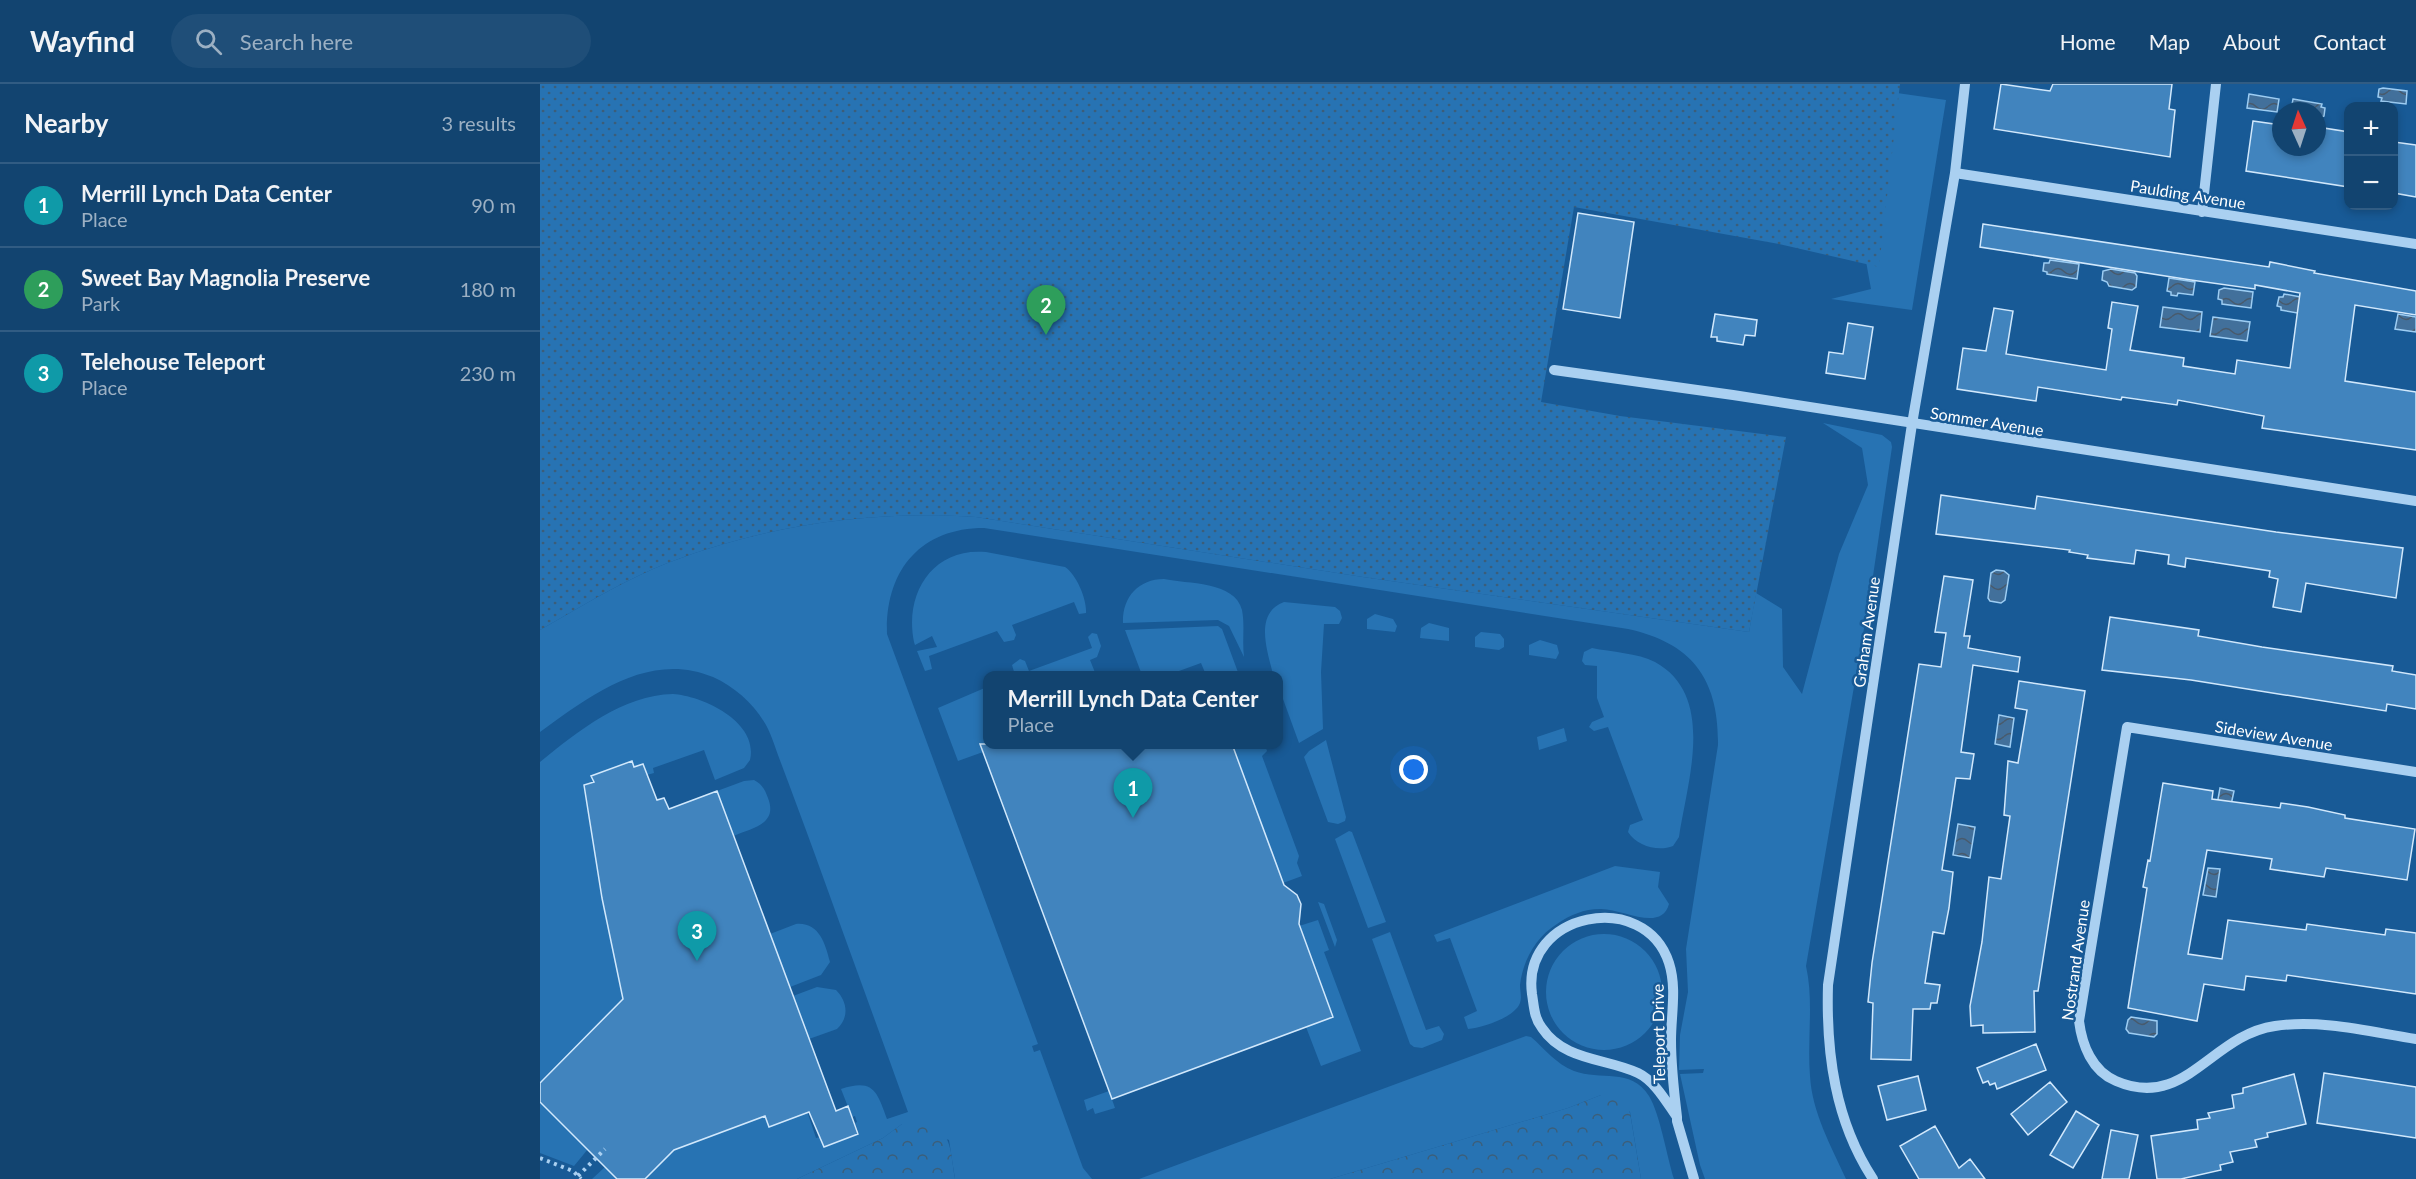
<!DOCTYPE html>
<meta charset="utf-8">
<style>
:root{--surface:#124470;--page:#1f4e78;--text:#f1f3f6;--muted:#9cb0c3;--line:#315c83;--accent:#eead8d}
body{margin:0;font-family:Lato,sans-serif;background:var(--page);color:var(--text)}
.controls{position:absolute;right:18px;top:18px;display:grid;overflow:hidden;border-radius:12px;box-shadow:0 3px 9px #0003}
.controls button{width:54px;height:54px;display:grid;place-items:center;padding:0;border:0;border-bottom:2px solid var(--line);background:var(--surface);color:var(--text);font:30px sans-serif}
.compass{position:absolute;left:1732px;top:18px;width:54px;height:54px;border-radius:50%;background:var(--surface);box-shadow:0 3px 9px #0003;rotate:357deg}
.you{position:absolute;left:874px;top:686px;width:21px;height:21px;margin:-15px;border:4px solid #fff;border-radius:50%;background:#1a73e8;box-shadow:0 0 0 9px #1a73e833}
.badge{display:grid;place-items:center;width:39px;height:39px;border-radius:50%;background:var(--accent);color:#fff;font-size:20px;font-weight:700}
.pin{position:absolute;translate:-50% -50px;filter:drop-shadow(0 2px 3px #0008)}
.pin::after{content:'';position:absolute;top:32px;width:21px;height:18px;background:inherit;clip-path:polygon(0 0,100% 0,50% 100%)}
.popup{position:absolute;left:443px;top:587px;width:300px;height:78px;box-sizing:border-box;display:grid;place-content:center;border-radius:12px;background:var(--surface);filter:drop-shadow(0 2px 4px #0005);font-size:20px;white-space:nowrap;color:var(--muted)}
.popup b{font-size:22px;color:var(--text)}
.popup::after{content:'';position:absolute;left:50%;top:100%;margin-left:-12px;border:12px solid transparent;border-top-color:var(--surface)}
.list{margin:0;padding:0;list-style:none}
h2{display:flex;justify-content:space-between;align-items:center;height:78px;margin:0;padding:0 24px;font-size:26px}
h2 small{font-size:20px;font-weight:400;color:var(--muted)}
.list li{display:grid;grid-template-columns:39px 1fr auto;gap:18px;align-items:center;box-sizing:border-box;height:84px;padding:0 24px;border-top:2px solid var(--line)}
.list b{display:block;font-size:22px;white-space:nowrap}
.list p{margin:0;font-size:20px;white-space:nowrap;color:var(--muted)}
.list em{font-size:20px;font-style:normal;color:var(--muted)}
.icon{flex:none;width:33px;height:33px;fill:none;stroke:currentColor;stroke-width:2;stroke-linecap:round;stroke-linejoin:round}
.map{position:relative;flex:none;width:1876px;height:1095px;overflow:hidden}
header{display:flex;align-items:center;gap:36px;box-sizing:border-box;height:84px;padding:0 30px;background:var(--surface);border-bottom:2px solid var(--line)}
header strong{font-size:28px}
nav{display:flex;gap:33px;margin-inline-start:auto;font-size:21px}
.search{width:420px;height:54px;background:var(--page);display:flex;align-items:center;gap:15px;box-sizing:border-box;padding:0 21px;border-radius:33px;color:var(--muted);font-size:22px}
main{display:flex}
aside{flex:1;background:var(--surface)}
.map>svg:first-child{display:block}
.green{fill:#2773b3}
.forest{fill:url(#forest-crowns)}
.park{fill:url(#park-dots)}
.water{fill:url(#water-waves);stroke:#9dcdf3;stroke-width:1.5}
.building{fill:#4184be;stroke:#d1e8fc;stroke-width:1.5}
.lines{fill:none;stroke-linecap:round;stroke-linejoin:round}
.path{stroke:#aad0f1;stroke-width:4;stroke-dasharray:3 4.5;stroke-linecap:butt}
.minor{stroke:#aad0f1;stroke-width:10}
.labels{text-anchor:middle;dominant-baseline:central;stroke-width:5;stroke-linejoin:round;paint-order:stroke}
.street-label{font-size:16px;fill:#fff;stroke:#185a96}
</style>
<header>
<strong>Wayfind</strong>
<div class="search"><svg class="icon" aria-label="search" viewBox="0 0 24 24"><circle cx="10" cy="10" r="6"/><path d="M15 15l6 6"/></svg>Search here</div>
<nav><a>Home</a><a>Map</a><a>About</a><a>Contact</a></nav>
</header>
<main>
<aside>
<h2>Nearby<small>3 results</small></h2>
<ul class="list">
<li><span class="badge" style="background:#0f9aa8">1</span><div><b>Merrill Lynch Data Center</b><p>Place</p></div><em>90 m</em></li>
<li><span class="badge" style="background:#2e9e5b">2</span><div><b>Sweet Bay Magnolia Preserve</b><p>Park</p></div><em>180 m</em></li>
<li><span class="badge" style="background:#0f9aa8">3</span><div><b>Telehouse Teleport</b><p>Place</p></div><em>230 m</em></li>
</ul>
</aside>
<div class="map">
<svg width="1876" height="1095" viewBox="0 0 1876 1095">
<defs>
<pattern id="forest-crowns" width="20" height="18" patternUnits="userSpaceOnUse" patternTransform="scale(1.5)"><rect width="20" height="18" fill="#2773b3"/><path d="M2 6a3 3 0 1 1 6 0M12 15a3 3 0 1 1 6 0" fill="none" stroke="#3b5e7a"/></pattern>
<pattern id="park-dots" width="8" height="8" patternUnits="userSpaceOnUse" patternTransform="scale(1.5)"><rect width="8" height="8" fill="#2773b3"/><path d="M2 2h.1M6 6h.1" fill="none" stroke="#3b5e7a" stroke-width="1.8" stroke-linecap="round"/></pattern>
<pattern id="water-waves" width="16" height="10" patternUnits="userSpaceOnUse" patternTransform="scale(1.5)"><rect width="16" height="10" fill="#42709b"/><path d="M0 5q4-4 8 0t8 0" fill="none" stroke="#485a6c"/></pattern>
</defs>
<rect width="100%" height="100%" fill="#185a96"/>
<!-- green -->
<path class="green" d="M1294 0 1406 16 1372 226 1291 215 1331 205Z
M1283 339 1342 351 1351 358 1352 363 1333 492 1266 882C1274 918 1267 954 1270 992 1272 1028 1291 1062 1306 1095H1165L1160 1081 1140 990 1163 989 1164 985 1139 986 1140 951 1148 908 1146 865 1178 661C1179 595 1152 559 1088 545L444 444C380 444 345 487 347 550L498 960 492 962 494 968 500 966 543 1084 552 1095H415L409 1056 362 1040 343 1054 257 1095H105L134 1066 264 1018 276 1054 280 1053 284 1063 319 1050 315 1039 317 1038 315 1032 312 1033 301 1005C334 994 337 1008 347 1035L368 1028C337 941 305 855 274 768 263 738 252 708 241 679 236 666 232 652 226 641 214 620 195 603 173 593 109 566 49 612 0 648V546C37 525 74 502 113 485 212 443 329 425 436 433L823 493 1209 548 1216 509 1242 525 1243 583 1262 610 1299 470 1328 401 1322 364Z
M446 468 525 483C537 491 547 516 546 529L539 530 534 518 472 541 476 551 474 556 464 558 457 547 389 572 392 585 385 587 377 567 397 563 392 552 375 561 374 558C364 509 393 463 446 468Z
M624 495C647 500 695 497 702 526 705 541 702 557 704 573L689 542 678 536 583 539C582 514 598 495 624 495Z
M744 518 795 523 800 527 802 534 799 540H784L781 588 783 645 759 659 739 604 738 592 733 590C727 566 714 529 744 518Z
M835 530 853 535 857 542 855 548 827 545V535Z
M889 539 909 544V557L880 554 881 544Z
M678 542 682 545 699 591H666L661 579 628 591H602L585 546Z
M941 548 960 550 964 555V563L959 566 935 563V553Z
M552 549 557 550 561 562 557 573 550 576 556 591H475L472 581 480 575 485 577 489 587 552 564 548 553Z
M1000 556 1017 561 1019 569 1016 575 989 571V561Z
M1052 564C1071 568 1098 569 1115 578 1177 612 1147 698 1139 753L1133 762C1118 768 1097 762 1088 748L1090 741 1103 736 1099 726 1068 643 1054 647 1049 643 1052 638 1064 633 1057 614V582L1045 581 1042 577 1044 568Z
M447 603V658L440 661 443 668 418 677 398 624Z
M133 610C163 612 219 638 210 676L204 684 175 696 164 666 113 684 114 689 107 691 103 680 94 683 91 677 52 692 54 698 45 701 62 814 83 915 0 999V678C38 647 83 611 133 610Z
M1024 644 1027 657 999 666 997 653Z
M786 656 806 733 805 737 798 740 788 738 764 673 769 667Z
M692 661H725L727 667 722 672 759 772 757 779 762 792 743 799Z
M214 696C222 700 225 706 228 714 238 740 213 744 193 752L177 707 204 697Z
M809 747 812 748 846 838 828 844 795 755Z
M1075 782 1120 788 1118 803 1129 820C1121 849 1082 824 1060 825 1044 825 1030 831 1017 840 996 853 983 876 980 901 980 907 982 913 980 919 975 933 942 944 928 945L924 933 937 927 910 854 897 858 894 851Z
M778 818 784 820 797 856 795 863Z
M778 836 789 866 784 868 821 967 781 982 766 943 793 933 759 842Z
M256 840C279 838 285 859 290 878L281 891 250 903 230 850Z
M850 848 886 946 899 942 904 950 902 956 882 964 874 963 870 960 832 855Z
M1006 908a58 58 0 1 1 116 0a58 58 0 1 1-116 0Z
M277 903 296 906C308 918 309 934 297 945L269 955 253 912Z
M986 952 991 953C1005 965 1016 980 1034 987 1060 997 1091 983 1109 1012 1120 1030 1127 1073 1134 1095H1101L1090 1028 1061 1011 1028 1024 790 1095H599Z
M569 1007 575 1024 555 1030 553 1024 547 1027 544 1016Z
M0 1018 48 1065 34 1082 0 1069Z
M65 1083 77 1095H52Z"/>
<!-- forest -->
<path class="forest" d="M1075 1010 1083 1016 1090 1029 1101 1095H790L1028 1024 1061 1011Z
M382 1034C413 1046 410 1066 415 1095H257L343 1054 362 1040Z"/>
<!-- park -->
<path class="park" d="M0 0H1360L1339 183 1239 160 1034 123 1001 318 1080 332 1246 353 1209 548 823 493 436 433C329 425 212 443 113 485 74 502 37 525 0 546Z"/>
<!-- water -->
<path class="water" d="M1843 4 1867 7 1866 20 1841 17 1842 14 1838 13 1839 5Z
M1709 10 1739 15 1737 28 1707 24Z
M1753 15 1782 20 1781 23 1785 24 1784 32 1777 35V27H1751Z
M1510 176 1539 180 1537 195 1507 190V188L1503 187 1504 179H1509Z
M1571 185 1595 189 1597 192 1596 203 1592 206 1569 202 1567 198 1562 196 1563 187Z
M1629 194 1655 198 1653 211 1638 209 1637 212 1631 211V208L1627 207Z
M1684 204 1713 208 1711 224 1682 220V216L1678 215 1679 206Z
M1744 210 1772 215 1769 231 1741 226V223L1737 222 1739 213H1743Z
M1623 223 1662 228 1660 248 1620 243Z
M1858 230 1876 233V248L1855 245Z
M1673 233 1710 238 1707 257 1670 252Z
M1456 486 1464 487 1469 491 1465 516 1461 519 1450 517 1448 514 1451 489Z
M1459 631 1474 634 1470 663 1455 660Z
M1680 704 1694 707 1688 735 1675 732Z
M1418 740 1435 743 1430 774 1413 771Z
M1668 784 1680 785 1676 813 1663 811Z
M1591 933 1617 937V950L1614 953 1589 949 1586 945 1588 936Z"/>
<!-- building -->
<path class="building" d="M1461 0 1510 7 1513 0H1632L1629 25 1635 26 1630 73 1454 45Z
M1713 37 1741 41V63H1777V43L1809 48V103L1706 87Z
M1854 58 1876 61V113L1854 109Z
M1038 129 1094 138 1080 234 1023 225Z
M1443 140 1729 183 1730 178 1775 187 1774 189 1876 207V231L1815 221 1805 297 1876 308V366L1722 344 1724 332 1638 316 1637 321 1582 313 1581 316 1498 303 1496 317 1417 305 1423 264 1446 267 1454 224 1473 227 1466 270 1566 286 1572 245 1568 244 1572 218 1598 222 1590 266 1644 274 1643 282 1695 290 1697 276 1750 284 1760 209 1715 201V205L1651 196 1440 163Z
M1175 230 1217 236 1215 252 1205 251 1203 261 1177 257V253H1171Z
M1308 239 1333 243 1325 295 1286 289 1289 268 1303 270Z
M1401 411 1495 425 1497 412 1736 448 1863 464 1856 514 1766 499 1761 528 1733 523 1738 495 1729 493 1730 487 1646 474 1645 483 1628 480 1629 471 1596 466 1594 480 1547 474 1548 471 1529 468 1530 466 1396 450Z
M1404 492 1433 496 1424 552H1430L1428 564 1480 573 1478 588 1433 581 1421 668 1434 670 1430 695 1416 694 1402 786 1413 788 1409 824 1404 850 1393 848 1385 899 1400 901 1397 919H1391L1390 925H1373L1371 976 1331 975 1333 919 1328 918 1332 879 1379 580 1401 583 1406 549 1395 548Z
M1570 533 1659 546 1658 552 1722 563 1853 582 1852 587 1876 591V625L1847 620 1846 627 1651 596 1562 586Z
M1479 597 1545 607 1498 907H1494L1495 948 1443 949V941L1431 942 1430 922 1442 858 1449 793 1461 795 1470 732 1464 731 1468 677 1478 679 1487 626 1475 624Z
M440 660H692L744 801 757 811 761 820 759 840 793 933 572 1015Z
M92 677 94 683 103 680 117 716 124 714 129 725 177 707 296 1027 308 1022 318 1050 284 1063 269 1028 229 1043 225 1032 134 1066 105 1095H77L0 1018V999L83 915 62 814 44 701 54 698 51 692Z
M1623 699 1673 707 1672 715 1740 724 1741 719 1768 723 1805 731V734L1875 745 1867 796 1786 784 1784 793 1730 785 1732 775 1667 766 1648 870 1682 875 1688 836 1766 846 1767 840 1845 851 1846 845 1876 849V910L1747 891 1746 897 1706 892 1704 906 1664 900 1657 937 1588 924 1607 804 1603 803 1608 776 1610 777Z
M1496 960 1506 986 1457 1005 1455 999 1450 1001 1448 997 1443 999 1437 984Z
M1784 989 1876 1003V1054L1777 1039Z
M1754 990 1766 1040 1727 1049 1728 1053 1715 1056 1717 1063 1690 1068 1693 1078 1680 1081 1681 1086 1641 1095H1617L1611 1052 1658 1045 1657 1036 1670 1034 1668 1029 1694 1024 1692 1011 1703 1009V1004Z
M1378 992 1386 1026 1347 1036 1338 1002Z
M1510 998 1527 1018 1488 1051 1471 1030Z
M1536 1027 1559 1041 1533 1084 1510 1071Z
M1395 1042 1419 1084 1430 1075 1445 1095H1379L1360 1062Z
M1571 1046 1598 1051 1589 1095H1562Z"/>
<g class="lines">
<!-- path -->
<path class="path" d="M0 1074 33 1087 41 1095
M38 1092 65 1065"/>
<!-- minor -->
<path class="minor" d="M1415 89 1876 160
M1662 128 1676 0
M1014 286 1193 311 1876 417
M1876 688 1587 643 1539 937C1542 961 1552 987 1576 997 1645 1027 1671 951 1735 942 1781 935 1831 948 1876 955
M1137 1033C1127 1019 1115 997 1098 989 1066 974 1024 977 1002 944 994 934 994 922 992 910 981 828 1105 804 1129 879 1137 904 1131 931 1131 956 1131 982 1134 1008 1137 1033V1037L1154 1095
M1333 1095C1295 1037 1286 969 1288 901L1372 340 1415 89 1425 0"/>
</g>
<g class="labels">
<!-- street labels -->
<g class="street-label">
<text transform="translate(1648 110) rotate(9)">Paulding Avenue</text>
<text transform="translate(1447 337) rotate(9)">Sommer Avenue</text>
<text transform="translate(1326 548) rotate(-82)">Graham Avenue</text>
<text transform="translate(1734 651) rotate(9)">Sideview Avenue</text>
<text transform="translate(1535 876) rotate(-82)">Nostrand Avenue</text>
<text transform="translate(1118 950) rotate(-91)">Teleport Drive</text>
</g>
</g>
</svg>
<div class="controls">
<button>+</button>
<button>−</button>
</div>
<svg class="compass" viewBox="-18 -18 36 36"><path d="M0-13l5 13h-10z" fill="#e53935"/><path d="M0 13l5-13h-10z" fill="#9cb0c3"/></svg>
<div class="you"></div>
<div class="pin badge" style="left:593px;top:734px;background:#0f9aa8">1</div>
<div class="popup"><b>Merrill Lynch Data Center</b>Place</div>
<div class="pin badge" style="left:506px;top:251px;background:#2e9e5b">2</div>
<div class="pin badge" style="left:157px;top:877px;background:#0f9aa8">3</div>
</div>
</main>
